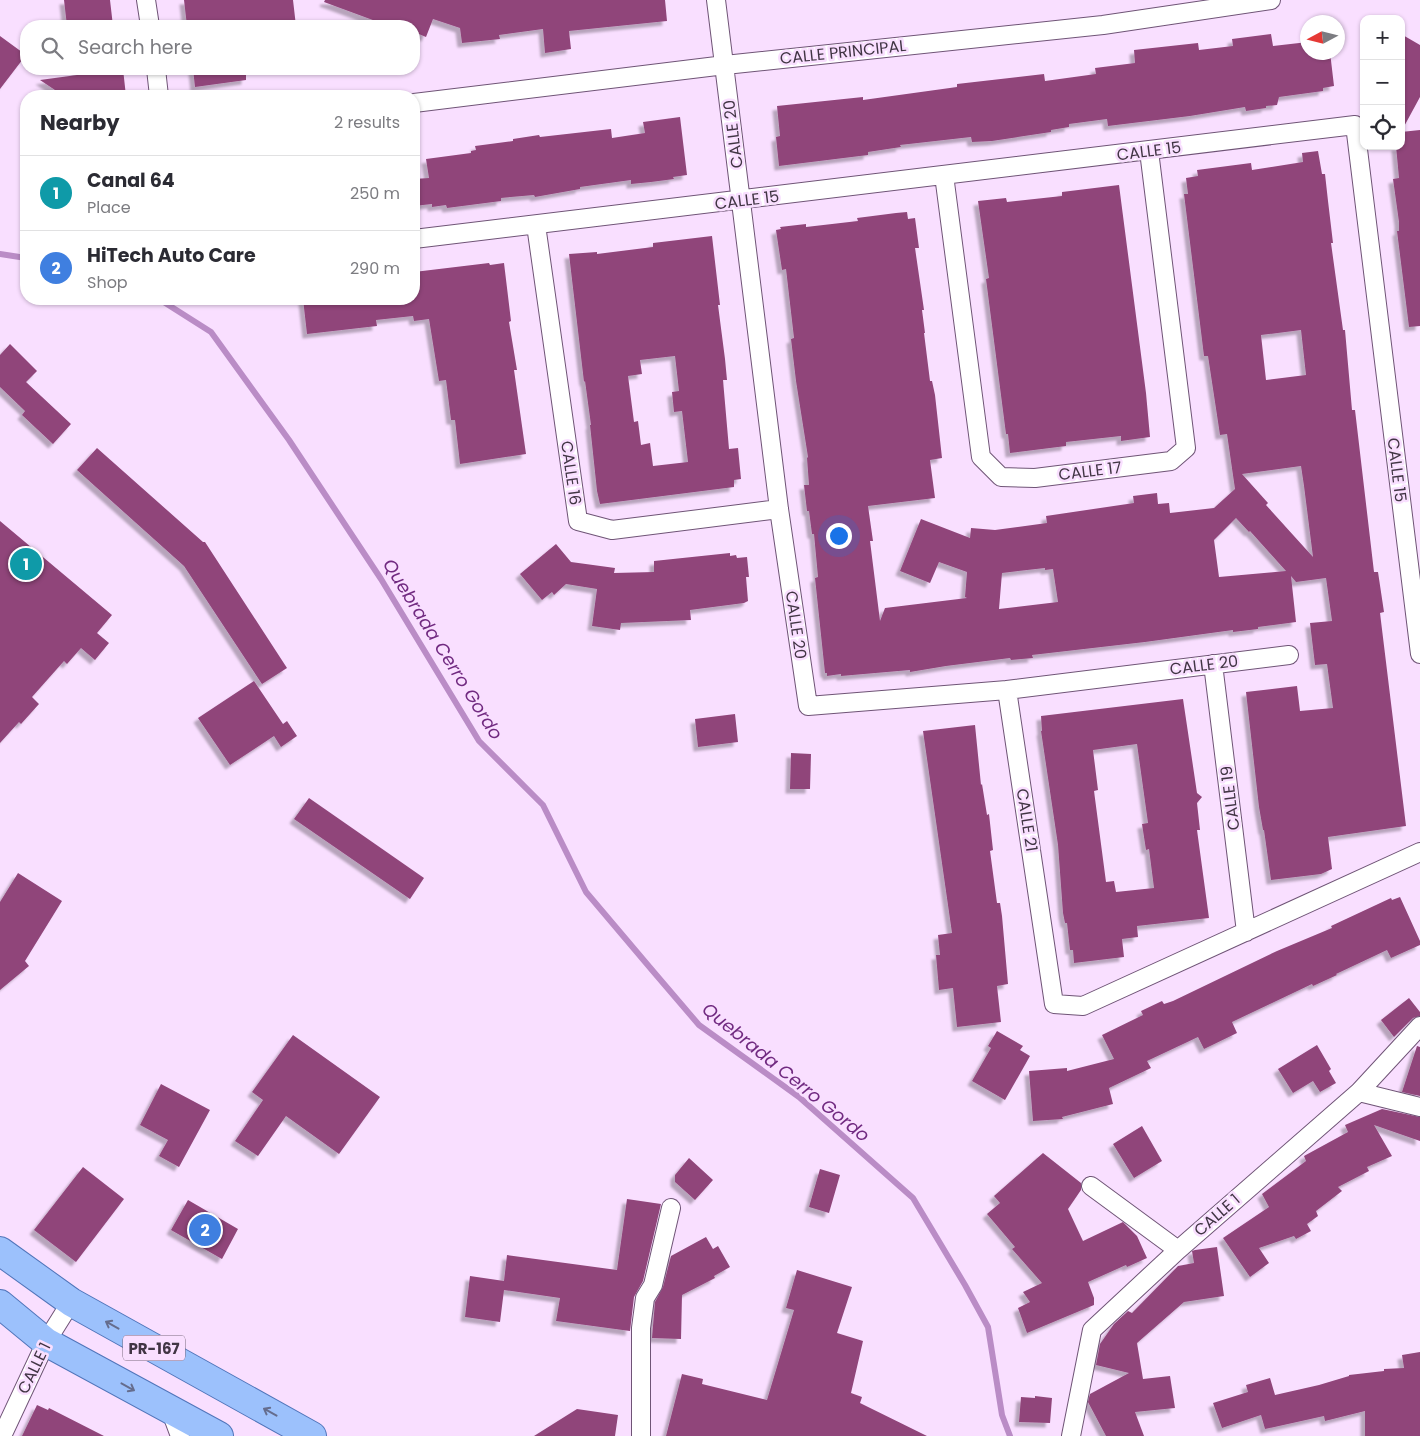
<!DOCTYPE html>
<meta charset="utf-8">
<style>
:root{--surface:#fff;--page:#f2f2f3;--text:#2b2b33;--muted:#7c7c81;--line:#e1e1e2;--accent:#3c8329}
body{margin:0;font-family:Poppins,sans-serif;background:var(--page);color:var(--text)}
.controls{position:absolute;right:15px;top:15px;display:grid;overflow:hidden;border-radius:10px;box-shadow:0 1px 4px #0004}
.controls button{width:45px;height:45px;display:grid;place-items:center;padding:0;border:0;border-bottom:1px solid var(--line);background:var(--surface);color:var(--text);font:25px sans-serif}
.compass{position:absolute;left:1300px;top:15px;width:45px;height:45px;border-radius:50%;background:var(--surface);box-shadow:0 1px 4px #0004;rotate:263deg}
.you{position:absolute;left:838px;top:535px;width:18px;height:18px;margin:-12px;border:4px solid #fff;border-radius:50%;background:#1a73e8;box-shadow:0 0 0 8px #1a73e833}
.badge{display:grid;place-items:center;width:32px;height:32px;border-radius:50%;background:var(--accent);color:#fff;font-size:16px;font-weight:700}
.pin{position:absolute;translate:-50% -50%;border:2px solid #fff;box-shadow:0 1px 5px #0006}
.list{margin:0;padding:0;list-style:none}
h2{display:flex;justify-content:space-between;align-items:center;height:65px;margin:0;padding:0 20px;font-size:21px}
h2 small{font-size:16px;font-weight:400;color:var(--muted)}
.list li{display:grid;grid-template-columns:32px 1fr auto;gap:15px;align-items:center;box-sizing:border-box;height:75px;padding:0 20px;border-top:1px solid var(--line)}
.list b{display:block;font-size:19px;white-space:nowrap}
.list p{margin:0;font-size:16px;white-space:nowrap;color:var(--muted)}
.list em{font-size:16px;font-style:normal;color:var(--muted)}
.icon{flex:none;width:28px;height:28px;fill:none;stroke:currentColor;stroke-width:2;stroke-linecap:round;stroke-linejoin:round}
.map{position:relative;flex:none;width:1420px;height:1436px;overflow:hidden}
.search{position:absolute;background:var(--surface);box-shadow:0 1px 4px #0004;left:20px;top:20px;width:400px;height:55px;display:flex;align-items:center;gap:12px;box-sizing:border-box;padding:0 18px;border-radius:20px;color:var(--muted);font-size:19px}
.panel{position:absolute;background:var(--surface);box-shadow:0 1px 4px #0004;left:20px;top:90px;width:400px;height:215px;border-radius:20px}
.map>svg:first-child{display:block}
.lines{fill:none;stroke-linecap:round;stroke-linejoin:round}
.stream{stroke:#ba8cc6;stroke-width:6}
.building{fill:#90457a;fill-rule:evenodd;filter:url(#shadow)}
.street-casing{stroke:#6f5476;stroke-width:20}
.primary-casing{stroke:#5175ba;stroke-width:30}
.street{stroke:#fff;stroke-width:18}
.primary{stroke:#9cc1fc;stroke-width:28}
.oneway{stroke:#656d8e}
.labels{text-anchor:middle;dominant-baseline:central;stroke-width:5;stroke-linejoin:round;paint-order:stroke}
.shield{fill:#f9dfff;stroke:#78687c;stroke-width:1}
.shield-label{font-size:15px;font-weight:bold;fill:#413544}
.street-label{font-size:16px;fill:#413544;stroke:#f9dfff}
.water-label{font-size:18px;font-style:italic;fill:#712a81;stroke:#f9dfff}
</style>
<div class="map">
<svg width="1420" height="1436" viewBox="0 0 1420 1436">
<defs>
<filter id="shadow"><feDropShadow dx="-4.5" dy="4.5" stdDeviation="1" flood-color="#0004"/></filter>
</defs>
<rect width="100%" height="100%" fill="#f9dfff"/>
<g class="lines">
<!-- stream -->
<path class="stream" d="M0 254 26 258
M159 299 211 332 289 440 381 579 479 741 543 805 586 892 652 970 699 1025 799 1097 913 1198 965 1285 988 1327 1002 1415 1010 1436"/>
</g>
<!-- building -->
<path class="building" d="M64 0H110L113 26H67Z
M184 0H293L296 26H187Z
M325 0H665L667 21 569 31 571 49 545 53 543 29 499 35 500 39 462 43 460 28 433 19 426 37 414 32V26H398L390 23 389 26 324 2Z
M1271 34 1273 46 1308 42V52H1330L1334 86 1323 88V91L1279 97 1277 105 1266 106V108L1246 111 1245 107 1190 116 1108 126 1107 119 1069 124V127L1051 130V132L992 141 972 142 971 137 900 145 901 147 868 152V155L779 166 776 137 780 136 777 106 863 97V100L957 87V84L1044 74 1045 81 1096 74 1095 68 1135 63 1134 50 1198 43 1199 50 1233 46 1232 39Z
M1401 34 1420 45V97L1401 132 1420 130V326L1409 327 1397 231H1399V222L1393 179 1399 178 1396 146H1401Z
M0 36 26 55 0 89Z
M95 69H123L126 96H56L55 90 40 80 77 75 76 71Z
M193 69H246V80L195 87Z
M680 117 687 175 673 177 674 179 651 182 631 184V180L580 187V189L535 197 534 195 501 198V201L447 208 446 205 432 207V204L414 206V179L429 178 426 159 471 153V151L476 150 475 146 513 141V139L539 135 540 137 611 129 612 138 645 133 643 122Z
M1318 151 1322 174H1325L1328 201 1333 243H1331L1343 330H1345L1352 410H1355L1374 572H1378L1384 612 1380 613 1406 826 1328 837 1332 869 1321 874 1271 880 1264 830H1263L1259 807 1246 692 1297 686 1300 711 1333 708 1327 664 1315 665 1310 623 1332 621 1326 578 1296 582 1291 576 1296 622 1258 627V629L1233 632V630L1145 642 1032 655 1033 658 1011 660 1010 658 946 666 910 672V670L841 676V674L827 676V673H825L815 578 818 577 814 534H812L809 511H807L804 485H809L807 458 808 457 796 381 791 339 794 338 786 269 782 270 776 230 781 229 780 227 806 224V227L858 221 857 218 896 213 907 212 908 219 915 218 919 248H915L924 310H922L925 333H924L930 381H932L935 395 942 458 930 460 935 498 868 506 873 541H870L880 621 885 608 967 598 965 597 967 572 939 562 930 583 900 571 921 519 970 538 971 528 995 530 1047 523 1046 516 1134 503 1133 496 1157 493 1158 504 1169 503 1170 513 1214 508 1235 489 1227 434 1220 435 1208 356H1204L1184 194H1188L1186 178 1198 176 1197 170 1251 163 1252 170 1303 162 1302 153ZM1301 330 1306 375 1266 380 1261 335ZM1301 466 1304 486 1313 557 1266 505 1268 503 1242 474ZM1236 518 1249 532 1250 531 1286 571 1219 577 1214 540ZM1045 568V570L1053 569 1058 602 999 609 1002 573Z
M1119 185 1146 393 1150 437 1121 441V436L1066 442V446L1010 453 1008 434H1006L986 279 989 278 978 201 1006 198 1007 202 1062 196V192Z
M712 236 720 305H718L725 359 727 380H723L729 449 738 448 741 479 734 480V487L600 504 597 491 590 425H591L585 381 584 382 569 254 597 252V254L653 247V243ZM675 356 679 391 672 392 674 412 682 411 688 462 653 466 650 443 641 445 638 421 634 422 628 376 642 374 640 360Z
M489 263 490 265 504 263 511 321 509 322 517 370H514L526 454 460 464 455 420H451L446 380 439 381 429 319 414 321 413 316 376 320 377 326 307 334 303 299H414V272Z
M10 344 37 371 26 382 71 424 53 444 22 415 25 411 0 387V355Z
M97 448 203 542H205L287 668 262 684 184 566 77 470Z
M0 521 112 615 97 633 109 643 95 660 81 648 67 664 64 661 32 697 39 704 21 724 19 722 0 743Z
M556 544 571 562 615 568 614 573 654 572V561L730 553V556L736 555 737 558 747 557 749 577H746L748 601 744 603 690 610 691 620 621 623 620 630 592 626 597 589 566 584 554 595 552 592 542 600 520 574Z
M254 681 283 724 287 721 297 736 281 747 274 736 230 765 198 718Z
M1183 699 1197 793 1202 797 1197 803 1200 830H1197L1209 918 1137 926 1138 937 1122 939 1124 957 1074 963 1073 950H1070L1067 923H1065L1063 913 1058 845 1041 731H1042L1041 716ZM1137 744 1148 823 1142 824 1146 850 1149 849 1154 888 1116 892 1114 881 1106 882 1094 791 1098 790 1093 750Z
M735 714 738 742 698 747 695 719Z
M975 725 981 785 982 784 987 815 989 814 993 850 990 851 997 903H1000L1002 916 1008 984 997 986 1001 1022 957 1027 953 988 939 990 936 955H940L938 935 952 933 923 731Z
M791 753 811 754 810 789H790Z
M309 798 424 878 410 899 294 819Z
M18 873 62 901 25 961 29 966 0 990V902Z
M1400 897 1420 941V945L1391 958 1387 950 1336 974 1337 975 1313 986 1312 984 1232 1022 1237 1033 1204 1049 1198 1037 1147 1061 1151 1068 1109 1088 1113 1104 1062 1117 1063 1119 1033 1121 1029 1071 1067 1068V1071L1114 1059 1102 1035 1143 1015 1141 1011 1162 1001 1164 1004 1173 1001 1277 951 1332 928 1331 926 1391 898 1392 900Z
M1409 998 1420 1012V1016L1413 1018 1394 1037 1381 1020Z
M997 1031 1023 1046 1020 1050 1030 1056 1005 1100 972 1081 991 1048 988 1046Z
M293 1035 380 1097 339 1154 286 1116 258 1156 235 1141 263 1100 252 1092Z
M1317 1045 1331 1069 1329 1071 1336 1083 1320 1092 1313 1081 1293 1093 1278 1069Z
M1417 1046 1420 1047V1096L1402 1092Z
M161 1084 210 1110 179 1167 159 1156 168 1140 140 1125Z
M1382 1109 1420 1117V1141L1374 1125 1392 1156 1367 1167 1369 1171 1338 1187 1342 1191 1316 1211 1318 1216 1307 1224 1311 1231 1296 1239 1294 1236 1259 1248 1269 1263 1250 1277 1223 1238 1269 1207 1262 1194 1306 1161 1304 1156 1348 1132 1345 1125Z
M1142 1126 1162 1161 1134 1178 1113 1144Z
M1043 1153 1081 1183V1190L1068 1209 1083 1241 1123 1222 1137 1236 1147 1258 1127 1267 1126 1265 1088 1282 1094 1298V1305L1027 1333 1018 1308 1030 1302 1023 1292 1042 1283 1012 1249 1015 1247 987 1214 1000 1203 994 1196Z
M689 1158 713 1180 695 1200 675 1182V1175Z
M83 1167 124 1199 76 1262 34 1230Z
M820 1169 840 1175 829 1213 809 1207Z
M627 1199 661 1204 643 1281 634 1297 630 1331 556 1321 560 1298 504 1290 500 1322 465 1317 470 1276 504 1281 507 1255 617 1270Z
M188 1200 238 1229 222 1259 171 1230Z
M706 1237 713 1249 718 1246 730 1267 714 1276 715 1278 682 1295 681 1339 652 1338 655 1302 663 1287 671 1256Z
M1217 1247 1224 1296 1184 1302 1137 1343 1143 1379 1170 1376 1175 1408 1135 1412 1144 1436H1106L1088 1402 1090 1394 1129 1373 1096 1365 1100 1344 1114 1324 1128 1311 1132 1313 1178 1266 1194 1263 1192 1251 1195 1250Z
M797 1270 852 1287 837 1333 863 1341 851 1393 862 1397 860 1403 927 1436H666L682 1374 703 1379 702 1384 767 1400 794 1310 786 1308Z
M1420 1352V1436H1365V1411L1325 1421 1324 1416 1265 1429 1261 1415 1222 1428 1213 1403 1248 1392 1246 1385 1270 1378 1275 1395 1319 1385 1349 1376V1375L1384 1371V1369L1404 1368 1402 1355Z
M1035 1396 1052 1398 1050 1423 1019 1422 1021 1397 1035 1398Z
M37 1405 48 1410 49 1408 104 1436H22Z
M577 1409 618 1415 615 1436H534Z"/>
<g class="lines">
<defs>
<path id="street" d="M146 0 150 26
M716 0 779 509 808 706 1007 690 1289 655
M156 69 159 96
M414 103 725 65 1103 25 1271 0
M944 175 981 457 1001 477 1035 478 1171 461 1186 448 1149 151
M536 225 578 521 612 530 779 509
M414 239 1355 125 1420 654
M1213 664 1246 932
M1007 690 1054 1004 1083 1006 1420 852
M1359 1092 1420 1107
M1091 1186 1178 1250
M170 1409 180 1436
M2 1436 46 1342 71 1302
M641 1436V1328L645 1298 653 1285 671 1208
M1071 1436 1092 1330 1178 1250 1359 1092 1420 1026"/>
<path id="primary" d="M0 1251 71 1302 312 1436
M0 1304 46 1342 219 1436"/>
</defs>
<!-- street casing -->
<use href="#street" class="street-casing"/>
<!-- primary casing -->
<use href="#primary" class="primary-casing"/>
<!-- street -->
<use href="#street" class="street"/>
<!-- primary -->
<use href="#primary" class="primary"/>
</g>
<!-- one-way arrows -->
<defs><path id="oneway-shaft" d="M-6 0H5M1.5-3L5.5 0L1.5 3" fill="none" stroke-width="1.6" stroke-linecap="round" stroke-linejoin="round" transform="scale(1.25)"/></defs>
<g class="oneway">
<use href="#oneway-shaft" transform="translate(112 1325) rotate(-151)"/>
<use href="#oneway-shaft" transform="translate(128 1387) rotate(29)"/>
<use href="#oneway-shaft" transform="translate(270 1412) rotate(-151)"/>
</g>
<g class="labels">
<!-- shield labels -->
<rect class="shield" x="123" y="1335.5" width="62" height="25" rx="4"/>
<g class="shield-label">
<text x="154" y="1348">PR-167</text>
</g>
<!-- street labels -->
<g class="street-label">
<text transform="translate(843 52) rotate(-6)">CALLE PRINCIPAL</text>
<text transform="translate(733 134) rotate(-97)">CALLE 20</text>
<text transform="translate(1149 151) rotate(-7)">CALLE 15</text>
<text transform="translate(747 200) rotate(-7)">CALLE 15</text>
<text transform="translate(1397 470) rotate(83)">CALLE 15</text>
<text transform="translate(1090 471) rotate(-7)">CALLE 17</text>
<text transform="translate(571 473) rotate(82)">CALLE 16</text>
<text transform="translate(796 625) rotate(82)">CALLE 20</text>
<text transform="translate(1204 665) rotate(-7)">CALLE 20</text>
<text transform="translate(1230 798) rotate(-97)">CALLE 19</text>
<text transform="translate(1027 820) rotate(81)">CALLE 21</text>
<text transform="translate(1217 1215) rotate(-41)">CALLE 1</text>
<text transform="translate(34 1368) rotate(-64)">CALLE 1</text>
</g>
<!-- water labels -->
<g class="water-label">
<text transform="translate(443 649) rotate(58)">Quebrada Cerro Gordo</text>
<text transform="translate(786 1072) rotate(39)">Quebrada Cerro Gordo</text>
</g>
</g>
</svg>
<div class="controls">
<button>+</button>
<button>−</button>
<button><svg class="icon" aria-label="locate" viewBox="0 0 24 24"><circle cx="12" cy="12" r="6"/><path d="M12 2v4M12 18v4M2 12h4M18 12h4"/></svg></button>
</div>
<svg class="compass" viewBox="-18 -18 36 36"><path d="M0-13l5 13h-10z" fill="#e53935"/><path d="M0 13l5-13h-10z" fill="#7c7c81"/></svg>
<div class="you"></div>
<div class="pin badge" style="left:26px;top:564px;background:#0f9aa8">1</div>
<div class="pin badge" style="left:205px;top:1230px;background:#3f7fe0">2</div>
<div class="search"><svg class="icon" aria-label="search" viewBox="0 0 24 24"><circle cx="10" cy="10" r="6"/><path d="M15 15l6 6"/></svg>Search here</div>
<section class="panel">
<h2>Nearby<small>2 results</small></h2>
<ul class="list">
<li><span class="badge" style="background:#0f9aa8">1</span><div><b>Canal 64</b><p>Place</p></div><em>250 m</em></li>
<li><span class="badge" style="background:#3f7fe0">2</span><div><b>HiTech Auto Care</b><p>Shop</p></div><em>290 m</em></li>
</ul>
</section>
</div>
